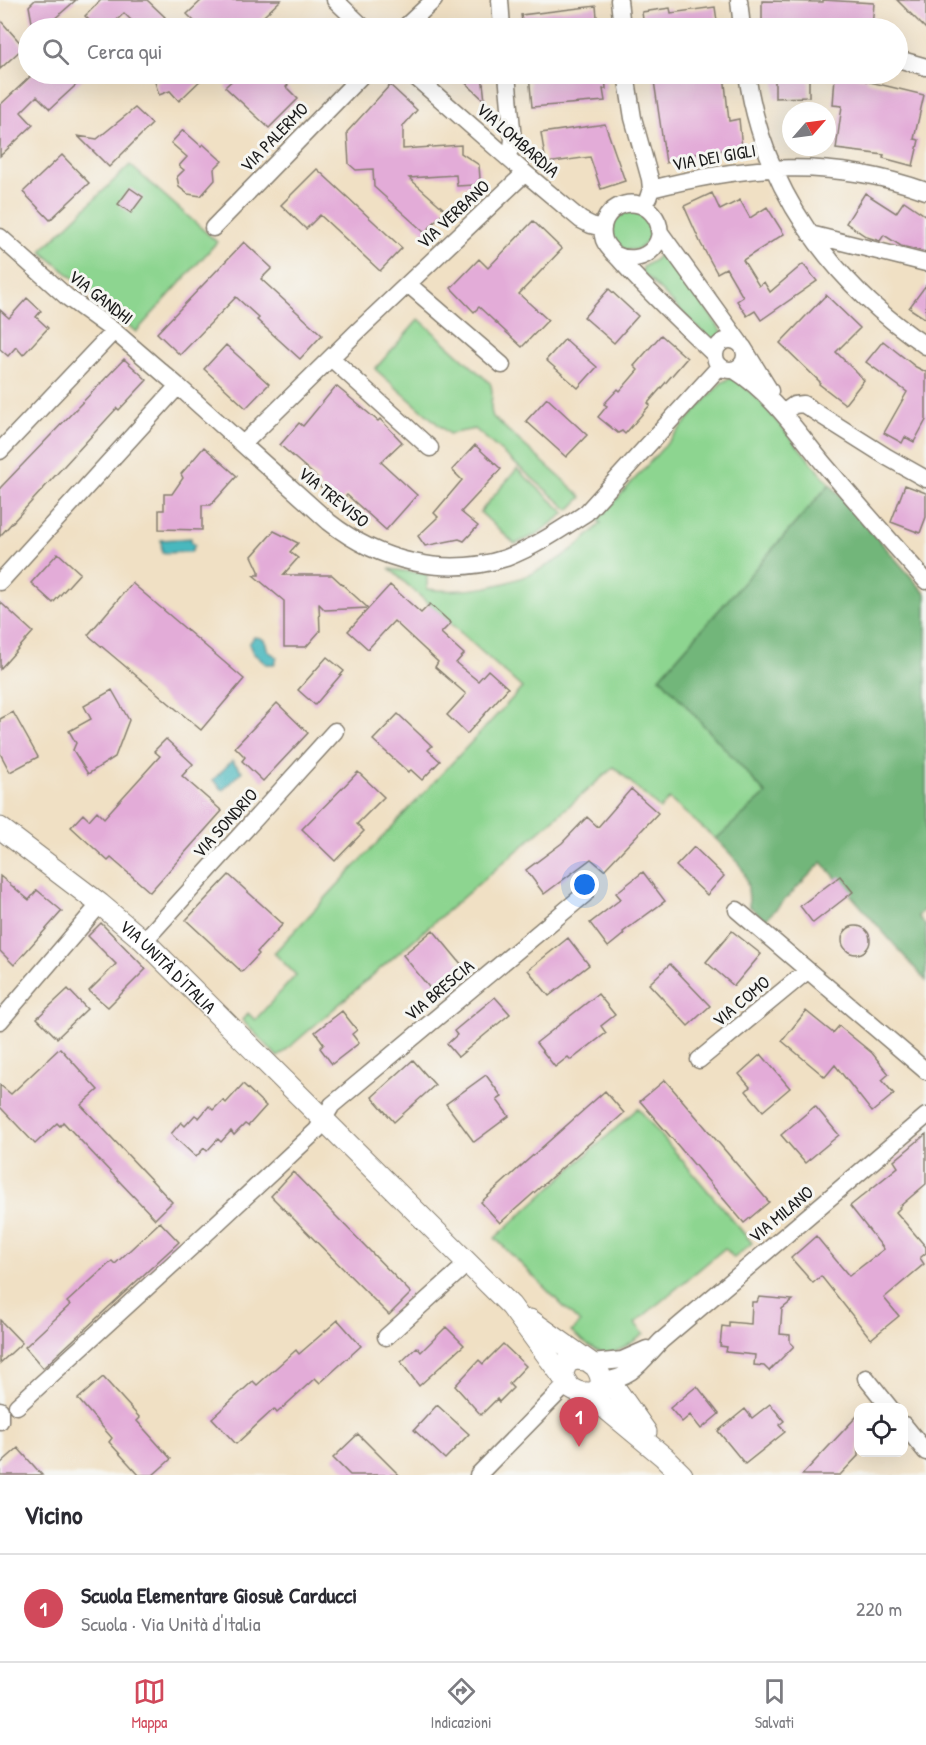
<!DOCTYPE html>
<html lang="it">
<meta charset="utf-8">
<style>
:root{--surface:#fff;--page:#f2f2f3;--text:#2b2b33;--muted:#7c7c81;--line:#e1e1e2;--accent:#d1495b}
body{margin:0;font-family:"Patrick Hand",sans-serif;background:var(--page);color:var(--text)}
.controls{position:absolute;right:18px;bottom:18px;display:grid;overflow:hidden;border-radius:12px;box-shadow:0 6px 24px #0002}
.controls button{width:54px;height:54px;display:grid;place-items:center;padding:0;border:0;border-bottom:2px solid var(--line);background:var(--surface);color:var(--text);font:30px sans-serif}
.compass{position:absolute;left:782px;top:102px;width:54px;height:54px;border-radius:50%;background:var(--surface);box-shadow:0 6px 24px #0002;rotate:62deg}
.you{position:absolute;left:585px;top:885px;width:21px;height:21px;margin:-15px;border:4px solid #fff;border-radius:50%;background:#1a73e8;box-shadow:0 0 0 9px #1a73e833}
.badge{display:grid;place-items:center;width:39px;height:39px;border-radius:50%;background:var(--accent);color:#fff;font-size:20px;font-weight:700}
.pin{position:absolute;translate:-50% -50px;filter:drop-shadow(0 2px 3px #0008)}
.pin::after{content:'';position:absolute;top:32px;width:21px;height:18px;background:inherit;clip-path:polygon(0 0,100% 0,50% 100%)}
.list{margin:0;padding:0;list-style:none}
h2{display:flex;justify-content:space-between;align-items:center;height:78px;margin:0;padding:0 24px;font-size:26px}
h2 small{font-size:20px;font-weight:400;color:var(--muted)}
.list li{display:grid;grid-template-columns:39px 1fr auto;gap:18px;align-items:center;box-sizing:border-box;height:108px;padding:0 24px;border-top:2px solid var(--line)}
.list b{display:block;font-size:22px;white-space:nowrap}
.list p{margin:0;font-size:20px;white-space:nowrap;color:var(--muted)}
.list em{font-size:20px;font-style:normal;color:var(--muted)}
.icon{flex:none;width:33px;height:33px;fill:none;stroke:currentColor;stroke-width:2;stroke-linecap:round;stroke-linejoin:round}
.map{position:relative;flex:none;width:926px;height:1475px;overflow:hidden}
.search{position:absolute;background:var(--surface);box-shadow:0 6px 24px #0002;left:18px;right:18px;top:18px;height:66px;display:flex;align-items:center;gap:15px;box-sizing:border-box;padding:0 21px;border-radius:33px;color:var(--muted);font-size:22px}
.sheet{height:186px;background:var(--surface)}
nav{display:flex;justify-content:space-around;align-items:center;box-sizing:border-box;height:84px;border-top:2px solid var(--line);background:var(--surface);font-size:16px;color:var(--muted)}
nav a{display:grid;justify-items:center;gap:3px}
nav .on{color:var(--accent)}
.map>svg:first-child{display:block}
.green{fill:#8dd590;stroke:#547856;stroke-width:1.5}
.forest{fill:#72b67a;stroke:#47694b;stroke-width:1.5}
.water{fill:#48b8be;stroke:#326a6d;stroke-width:1.5}
.building{fill:#e3acd8}
.lines{fill:none;stroke-linecap:round;stroke-linejoin:round}
.minor-casing{stroke:#867e70;stroke-width:19}
.tertiary-casing{stroke:#867e70;stroke-width:23}
.minor{stroke:#fff;stroke-width:16}
.tertiary{stroke:#fff;stroke-width:21}
.labels{text-anchor:middle;dominant-baseline:central;stroke-width:6;stroke-linejoin:round;paint-order:stroke}
.street-label{font-size:18px;fill:#1c1c1c;stroke:#f6f6f2}
</style>
<div class="map">
<svg width="926" height="1475" viewBox="0 0 926 1475">
<rect width="100%" height="100%" fill="#f6f6f2"/>
<filter id="ink" filterUnits="userSpaceOnUse"><feTurbulence type="fractalNoise" baseFrequency=".0167" numOctaves="2"/><feDisplacementMap in="SourceGraphic" scale="12" xChannelSelector="R" yChannelSelector="G"/><feConvolveMatrix kernelMatrix="1 2 1 2 8 2 1 2 1" color-interpolation-filters="sRGB"/></filter>
<filter id="wash" filterUnits="userSpaceOnUse"><feTurbulence type="fractalNoise" baseFrequency=".008" numOctaves="4" result="noise"/><feDisplacementMap in="SourceGraphic" scale="24" xChannelSelector="R" yChannelSelector="G"/><feGaussianBlur stdDeviation="1.35" result="paint"/><feColorMatrix in="noise" values="0 0 0 0 0 0 0 0 0 0 0 0 0 0 0 0 0 1.4 0 .05"/><feComposite in="paint" operator="in"/></filter>
<g filter="url(#wash)">
<rect width="100%" height="100%" fill="#f0e0c4"/>
<!-- green -->
<path class="green" d="M130 165 217 242 136 332 41 251Z
M612 231a19 19 0 1 1 38 0a19 19 0 1 1-38 0Z
M664 248 723 333 712 342 642 272 643 267 656 259Z
M419 319 490 383C496 394 487 405 493 417L582 497 569 510 475 429 449 434 375 369Z
M730 378H735L758 399 830 484 660 677 766 794 716 839 669 799 660 809 614 767 278 1057 242 1020 248 1013 255 1020 296 975 274 953 522 688 390 569 427 574V589C492 597 557 572 601 523L598 520 721 383Z
M517 469 565 513 536 535 515 544 480 512Z
M638 1108 752 1243 734 1258 725 1248 635 1323 644 1334C610 1359 604 1360 571 1332L580 1323 495 1238Z"/>
<!-- forest -->
<path class="forest" d="M830 484 926 594V908L918 916 926 926V981L822 862 765 920 749 906C749 869 741 865 716 839L766 794 660 677Z"/>
<!-- water -->
<path class="water" d="M191 538V541L195 545 191 552 162 553 161 540Z
M254 637 261 638 265 641 268 651 277 657 275 664H266L253 653 249 644Z
M232 761 242 771 223 790 213 780Z"/>
<g id="blocks">
<!-- building -->
<path class="building" d="M35 0H76L44 28H33L29 6Z
M101 0H147L165 17 153 28H139L124 13 109 28H97L85 16Z
M202 0H281L251 28H201L187 14Z
M823 0 874 3 872 28H762V1L823 2Z
M897 0H926V29Z
M596 6 598 28H523L521 15Z
M715 7 718 28H644L642 12 670 8 671 13Z
M0 20 24 47 0 69Z
M33 74H88L50 109 37 96 21 112 33 125 0 156V105Z
M171 74H207L179 101 170 91 159 95 155 82 172 77Z
M239 74H295L286 82 288 85 286 87 298 99 269 128 225 87Z
M456 74H482L485 101Z
M529 74H605L606 89H603L605 101 532 107Z
M653 74H724L729 121 739 119 742 148 693 154 694 158 666 163Z
M775 74H809V97L775 98Z
M835 76 867 78 866 81 924 95 914 139 919 140 913 166 883 158 884 155 836 149 842 106 833 105Z
M390 85 417 110 403 126V149L461 145V153L479 165 480 179 475 185 457 186 456 175 409 178 445 210 425 233 374 187 373 169 356 170 349 164 347 132Z
M135 108 152 124 109 167 78 136 97 139Z
M605 124 625 181 601 189 590 157 546 163 541 133Z
M183 130 201 146 203 144 222 161 214 169 215 180 201 196 188 194 179 187 177 177 184 170 179 166 187 157 171 143Z
M62 155 89 183 50 220 23 192Z
M317 169 402 248 380 271 320 215 306 229 281 205Z
M130 188 143 197 131 213 118 204Z
M712 193 720 210 740 200 750 218 767 207 784 234 743 260 759 286 764 282 770 292 803 264 817 281 761 320 755 311 747 316 737 301 743 297 726 268 717 273 701 244 684 206Z
M865 193 896 213 904 201 926 216V252L901 246 884 235 880 241 867 237 846 223Z
M533 221 562 249 519 294 548 320 522 347 479 307 474 312 451 288 479 259 488 268Z
M244 242 272 268 261 279 322 335 300 359 257 320 259 318 236 297 180 355 157 333Z
M926 285V319L909 308Z
M609 289 638 316 614 343 584 317Z
M826 295 860 328 836 352 864 380 845 404 819 384 820 382 780 343Z
M27 298 41 311 36 317 48 328 23 355 16 347 8 356 0 349V310L9 318Z
M661 335 687 358 648 403 650 405 625 434 622 431 618 433 598 417 607 406 604 404 618 389 620 391 638 370 634 366Z
M565 339 597 367 578 388 546 360Z
M883 341 916 367 926 372V420L914 442 905 437 902 443 884 433 907 392 866 362Z
M226 345 269 384 246 408 204 369Z
M124 359 147 380 119 410 117 408 0 536V488Z
M336 386 378 421 380 419 402 442 381 462 417 495 386 530 347 495 338 504 317 483 320 480 280 445 299 423 303 426Z
M547 398 587 435 566 457 526 421Z
M475 445 501 469 461 512 478 526 464 541 459 539 425 546 418 536 438 517 434 513 462 480 452 470Z
M204 447 237 476 211 505H202V530L159 529V510H164V494H172L183 478 181 474Z
M905 485 926 493V517L920 533 891 522Z
M274 531 298 543 290 552 298 558 283 575H332L368 608 325 610 319 604 320 631 306 647H284V601L253 575H259V571L252 556Z
M58 553 80 573 53 603 31 583Z
M132 583 244 679 201 730 88 635Z
M390 585 421 613 430 604 451 623 441 633 464 654 456 663 478 681 488 670 508 688 467 734 447 715 466 694 435 667 438 662 394 621 368 649 348 631Z
M0 602 33 632 0 669Z
M327 657 344 671 315 705 298 690Z
M112 690 129 720 115 757 88 774 73 750 76 743 69 731 91 719 84 706Z
M277 703 308 733 263 781 242 761 245 757 235 747Z
M13 712 38 757 10 772 0 753V719Z
M398 714 432 746 428 750 440 761 422 780 411 770 408 772 373 740Z
M166 739 193 764 182 776 222 811 150 892 111 858 108 861 71 827 83 814 89 820 97 811 104 818 160 756 154 751Z
M358 772 384 797 357 824 364 831 335 861 302 829Z
M631 789 658 813 604 870 591 859 544 894 526 870 562 843 587 817 598 827Z
M694 847 724 876 707 895 676 866Z
M643 872 665 901 623 932 624 934 608 947 590 923 621 899 616 893Z
M229 875 283 924 257 952 259 954 242 972 186 920Z
M0 876 29 900 37 890 62 911 14 965 0 951Z
M840 876 853 892 813 923 800 906Z
M101 923 146 969 108 1007 89 991 116 964 88 936Z
M842 940a14 14 0 1 1 28 0a14 14 0 1 1-28 0Z
M433 930 462 965 432 991 403 955Z
M732 931 761 954 734 986 706 962Z
M568 938 589 965 549 996 528 970Z
M670 964 710 1006 688 1026 649 984Z
M68 989 87 1009 57 1038 37 1018Z
M598 994 615 1015 601 1026 606 1033 571 1060 568 1057 555 1067 536 1043Z
M495 997 510 1014 458 1057 447 1044 457 1035 454 1031Z
M342 1011 357 1030 352 1034 359 1043 332 1064 320 1048 324 1044 315 1032Z
M806 1011 833 1033 839 1026 872 1053 889 1074 882 1080 894 1094 872 1112 835 1065 825 1077 782 1041Z
M60 1048 98 1090 81 1105 172 1202 155 1219 63 1122 60 1126 57 1123 35 1144 0 1107V1085L11 1094Z
M761 1054 790 1088 763 1111 746 1091 750 1087 739 1074Z
M413 1060 435 1085 394 1122 372 1097Z
M486 1075 502 1097 497 1100 509 1116 474 1142 446 1104Z
M665 1080 769 1202 744 1223 640 1101Z
M243 1084 266 1106 248 1126 245 1124 234 1135 231 1131 221 1142 218 1139 207 1151 204 1148 196 1157 171 1134 181 1122 185 1126 195 1115 199 1118 209 1106 213 1110 223 1100 226 1103Z
M605 1091 624 1113 500 1223 481 1202Z
M815 1106 839 1135 805 1163 781 1135Z
M926 1134V1184L899 1207 900 1208 896 1212 926 1247V1253L920 1258 924 1264 884 1298 899 1316 871 1339 821 1276 813 1283 791 1258 816 1236 849 1276 884 1249 850 1206 898 1167 894 1161Z
M293 1172 411 1293 389 1315 271 1196Z
M160 1222 179 1242 43 1368 25 1347 70 1305 67 1302 112 1261 115 1264Z
M759 1297 793 1300 782 1309 780 1334 790 1335V1342L794 1346 769 1371 764 1366 754 1365 755 1355 726 1352 727 1347 720 1346 722 1326 729 1327V1322L751 1324 752 1302H757Z
M0 1320 22 1343 0 1363Z
M338 1320 361 1346 320 1383 315 1378 277 1413 274 1409 236 1444 212 1418 253 1381 257 1385 296 1350 299 1354Z
M446 1327 464 1345 419 1386 401 1362 417 1347 421 1352Z
M503 1344 526 1366 509 1384 513 1388 499 1402 497 1399 481 1415 455 1386 479 1360 483 1364Z
M103 1377 140 1418 137 1421 171 1459 153 1475H139L109 1442 112 1438 78 1399Z
M697 1386 719 1414 701 1429 690 1415 682 1422 670 1408Z
M770 1404 784 1421 779 1425 785 1432 745 1464 718 1431 745 1409 752 1418Z
M437 1405 469 1434 445 1459 414 1430Z
M858 1415V1456L840 1475H802Z
M358 1434 399 1475H350L333 1458Z
M18 1448 42 1475H0V1464Z"/>
</g>
</g>
<g filter="url(#ink)">
<use href="#blocks" fill-opacity="0" stroke="#867e70" stroke-width="1.5"/>
<g class="lines">
<defs>
<path id="minor" d="M335 0 364 28
M500 0 502 28
M619 0 622 28
M739 0 742 28
M404 28 434 0
M898 59 926 67
M412 74 525 173 581 220 591 225 603 228
M626 74 633 118 650 179 651 189 648 198
M747 74C763 188 831 282 926 346
M506 156 512 147 513 140 507 74
M651 189C745 165 832 157 926 191
M213 228 363 74
M659 231 740 343
M810 234 926 263
M0 237 67 297 114 331 178 386 329 522C378 561 445 578 506 558 535 547 560 530 586 513L720 366
M614 254C645 270 674 238 652 213 633 191 595 210 604 240 607 248 615 254 621 261 650 294 683 324 715 355
M408 284 502 365
M715 355a15 15 0 1 1 30 0a15 15 0 1 1-30 0Z
M743 347 770 391
M331 358 430 448
M734 370C771 393 795 429 823 463 857 503 891 542 926 581
M783 413 794 405 803 404 887 457 926 479
M243 444 357 332 525 173
M0 451 114 331
M0 582 178 386
M737 910 926 1071
M144 941 335 731
M0 1021 100 904
M699 1060 807 971
M386 1337 468 1263
M592 1363 622 1360 647 1349
M866 1378 890 1408
M602 1381C633 1378 641 1362 661 1341L926 1116
M17 1406 199 1240 317 1130 332 1105 585 894
M0 1410V1421
M904 1425 926 1452
M478 1475 567 1384"/>
<g id="tertiary">
<path id="s1" d="M0 828 100 904 144 941 511 1306 563 1377"/>
<path d="M530 1320 595 1366C612 1389 590 1401 570 1388L562 1375 567 1362 576 1359 586 1360"/>
<path d="M602 1381 617 1391 646 1432"/>
<path d="M587 1393 664 1457 682 1475"/>
</g>
</defs>
<!-- minor casing -->
<use href="#minor" class="minor-casing"/>
<!-- tertiary casing -->
<use href="#tertiary" class="tertiary-casing"/>
<!-- minor -->
<use href="#minor" class="minor"/>
<!-- tertiary -->
<use href="#tertiary" class="tertiary"/>
</g>
</g>
<g class="labels">
<!-- street labels -->
<g class="street-label">
<text transform="translate(274 137) rotate(-46)">VIA PALERMO</text>
<text transform="translate(518 140) rotate(41)">VIA LOMBARDIA</text>
<text transform="translate(714 157) rotate(-10)">VIA DEI GIGLI</text>
<text transform="translate(453 214) rotate(-43)">VIA VERBANO</text>
<text transform="translate(101 297) rotate(38)">VIA GANDHI</text>
<text transform="translate(334 497) rotate(39)">VIA TREVISO</text>
<text transform="translate(225 823) rotate(-48)">VIA SONDRIO</text>
<text stroke="none"><textPath href="#s1" startOffset="218">VIA UNITÀ D'ITALIA</textPath></text>
<text transform="translate(439 990) rotate(-40)">VIA BRESCIA</text>
<text transform="translate(741 1001) rotate(-40)">VIA COMO</text>
<text transform="translate(781 1214) rotate(-40)">VIA MILANO</text>
</g>
</g>
</svg>
<div class="controls">
<button><svg class="icon" aria-label="locate" viewBox="0 0 24 24"><circle cx="12" cy="12" r="6"/><path d="M12 2v4M12 18v4M2 12h4M18 12h4"/></svg></button>
</div>
<svg class="compass" viewBox="-18 -18 36 36"><path d="M0-13l5 13h-10z" fill="#e53935"/><path d="M0 13l5-13h-10z" fill="#7c7c81"/></svg>
<div class="you"></div>
<div class="pin badge" style="left:579px;top:1447px">1</div>
<div class="search"><svg class="icon" aria-label="search" viewBox="0 0 24 24"><circle cx="10" cy="10" r="6"/><path d="M15 15l6 6"/></svg>Cerca qui</div>
</div>
<section class="sheet">
<h2>Vicino<small></small></h2>
<ul class="list">
<li><span class="badge">1</span><div><b>Scuola Elementare Giosuè Carducci</b><p>Scuola · Via Unità d'Italia</p></div><em>220 m</em></li>
</ul>
</section>
<nav>
<a class="on"><svg class="icon" aria-label="map" viewBox="0 0 24 24"><path d="M3 6l6-2 6 2 6-2v14l-6 2-6-2-6 2zM9 4v14M15 6v14"/></svg>Mappa</a>
<a><svg class="icon" aria-label="directions" viewBox="0 0 24 24"><path d="M12 3l9 9-9 9-9-9zM9 14v-3h6M13 9l2 2-2 2"/></svg>Indicazioni</a>
<a><svg class="icon" aria-label="saved" viewBox="0 0 24 24"><path d="M7 4h10v16l-5-4-5 4z"/></svg>Salvati</a>
</nav>
